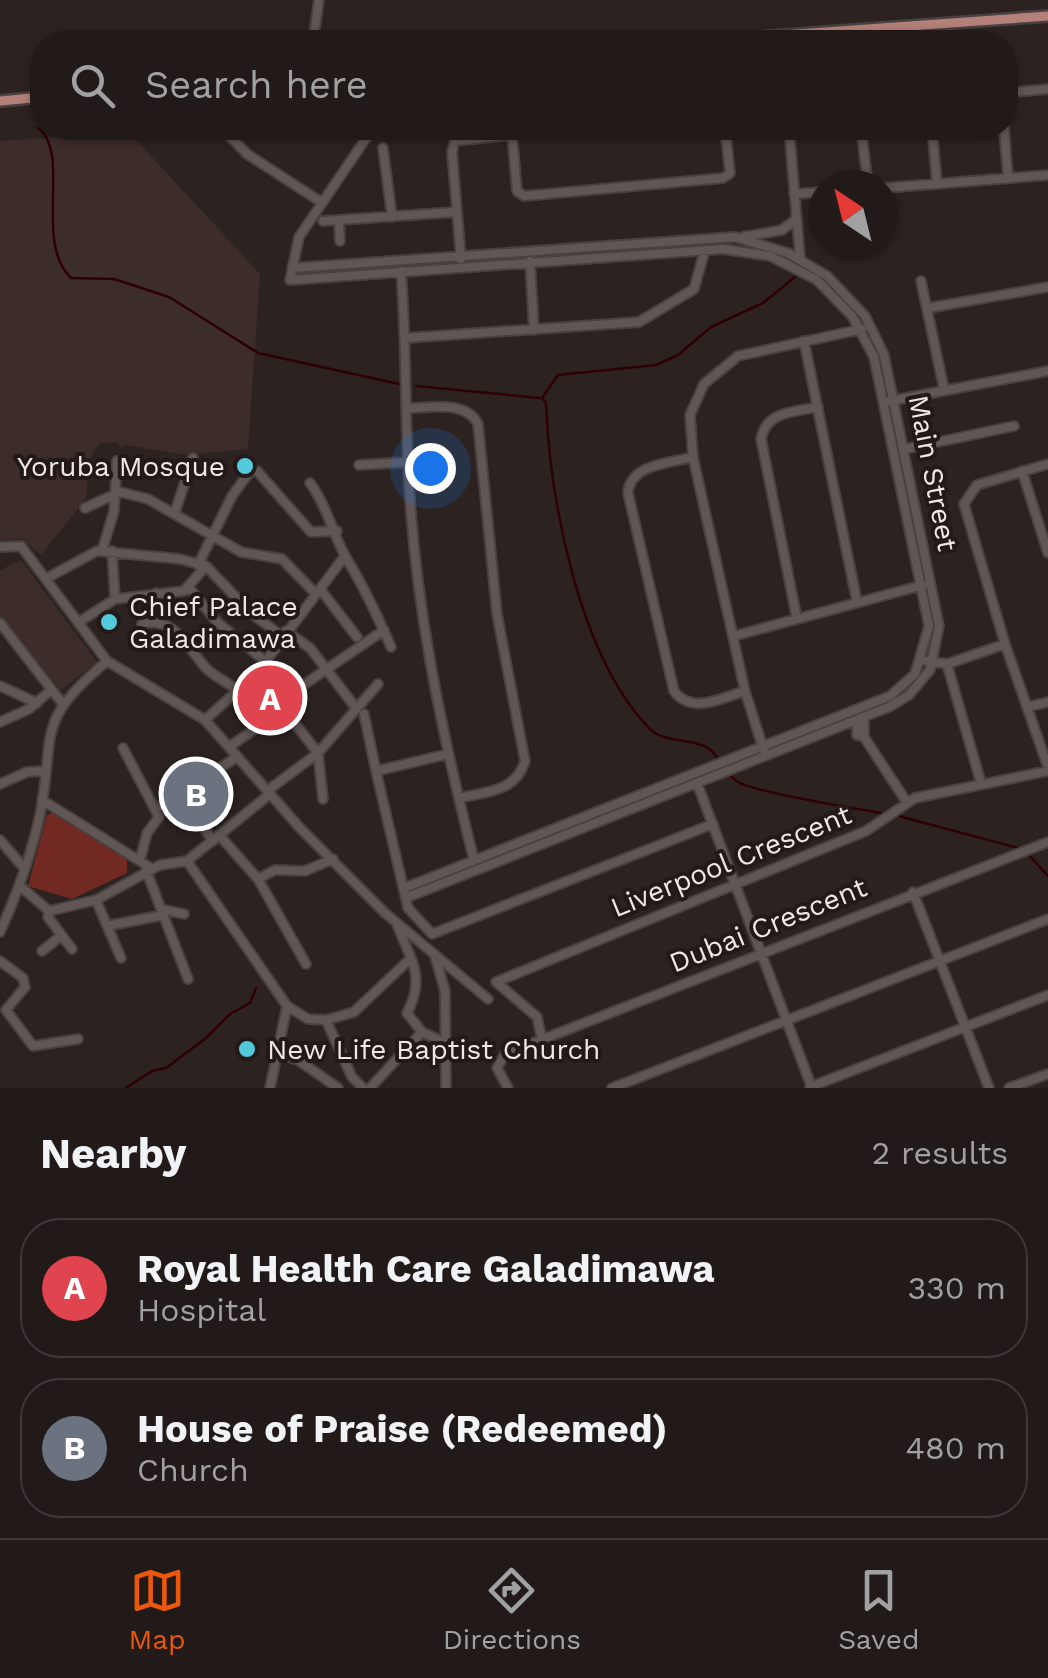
<!DOCTYPE html>
<style>
:root{--surface:#211a19;--page:#2d2726;--text:#f1f3f6;--muted:#a2a1a2;--line:#3e3838;--accent:#ea580c}
body{margin:0;font-family:"Work Sans",sans-serif;background:var(--page);color:var(--text)}
.compass{position:absolute;left:808px;top:170px;width:90px;height:90px;border-radius:50%;background:var(--surface);box-shadow:0 2px 8px #0004;rotate:325deg}
.you{position:absolute;left:430px;top:468px;width:35px;height:35px;margin:-25px;border:8px solid #fff;border-radius:50%;background:#1a73e8;box-shadow:0 0 0 15px #1a73e833}
.badge{display:grid;place-items:center;width:65px;height:65px;border-radius:50%;background:var(--accent);color:#fff;font-size:32px;font-weight:700}
.pin{position:absolute;translate:-50% -50%;border:5px solid #fff;box-shadow:0 2px 10px #0006}
.list{margin:0;padding:0;list-style:none}
h2{display:flex;justify-content:space-between;align-items:center;height:130px;margin:0;padding:0 40px;font-size:42px}
h2 small{font-size:32px;font-weight:400;color:var(--muted)}
.list li{display:grid;grid-template-columns:65px 1fr auto;gap:30px;align-items:center;box-sizing:border-box;height:140px;margin:0 20px 20px;padding:0 20px;border:2px solid var(--line);border-radius:40px}
.list b{display:block;font-size:38px;white-space:nowrap}
.list p{margin:0;font-size:32px;white-space:nowrap;color:var(--muted)}
.list em{font-size:32px;font-style:normal;color:var(--muted)}
.icon{flex:none;width:55px;height:55px;fill:none;stroke:currentColor;stroke-width:2;stroke-linecap:round;stroke-linejoin:round}
.map{position:relative;flex:none;width:1048px;height:1088px;overflow:hidden}
.search{position:absolute;background:var(--surface);box-shadow:0 2px 8px #0004;left:30px;right:30px;top:30px;height:110px;display:flex;align-items:center;gap:25px;box-sizing:border-box;padding:0 35px;border-radius:40px;color:var(--muted);font-size:38px}
.sheet{height:450px;background:var(--surface)}
nav{display:flex;justify-content:space-around;align-items:center;box-sizing:border-box;height:140px;border-top:2px solid var(--line);background:var(--surface);font-size:28px;color:var(--muted)}
nav a{display:grid;justify-items:center;gap:5px}
nav .on{color:var(--accent)}
.map>svg:first-child{display:block}
.built{fill:#3c2c2a}
.green{fill:#722922}
.lines{fill:none;stroke-linecap:round;stroke-linejoin:round}
.stream{stroke:#2f0001;stroke-width:2.5}
.minor-casing{stroke:#484140;stroke-width:12}
.major-casing{stroke:#484140;stroke-width:14}
.minor{stroke:#605654;stroke-width:8}
.major{stroke:#b38179;stroke-width:9}
.poi-dot{fill:#53cadc;stroke:#221918;stroke-width:4}
.labels{text-anchor:middle;dominant-baseline:central;stroke-width:8;stroke-linejoin:round;paint-order:stroke}
.poi-label{font-size:28px;fill:#eee8e7;stroke:#221918;text-anchor:start}
.street-label{font-size:28px;fill:#eee8e7;stroke:#221918}
</style>
<div class="map">
<svg width="1048" height="1088" viewBox="0 0 1048 1088">
<rect width="100%" height="100%" fill="#2c2321"/>
<!-- built -->
<path class="built" d="M129 132 260 274 248 449 186 455 126 445 120 448 117 442 99 444 90 458 86 498 41 555 22 539 0 540V141Z
M21 560 97 662 61 690 0 617V570Z"/>
<!-- green -->
<path class="green" d="M54 812 127 856V873L72 899 28 886 47 815Z"/>
<g class="lines">
<!-- stream -->
<path class="stream" d="M38 128C72 153 33 242 71 278L114 279 169 297 258 353 399 384
M795 277 763 303 711 327 678 355 656 365 558 375 542 398 546 403C550 500 579 658 651 730 665 743 692 738 708 748 720 756 726 775 738 782 754 792 863 810 887 814
M416 386 540 398
M895 815 1022 849
M1028 854 1048 876
M126 1088 152 1071 166 1068 206 1038 230 1014 250 1003 256 988"/>
<defs>
<path id="minor" d="M313 42 319 0
M1006 93 1048 89
M222 128 247 154 321 202
M373 128 299 237 290 280 723 249 770 256 817 280 852 316 874 357 929 626 915 674 890 696 407 887
M789 128 800 257
M861 128 868 185
M932 128 937 184
M1004 128 1008 177
M512 133 517 191 524 196 723 178 730 173 725 128
M383 148 392 217
M883 188 1048 175
M794 194 823 192
M339 220 340 241
M323 221 456 212
M743 237 782 230 795 220
M461 259 452 152 455 141 575 128
M530 261 534 330
M292 268 735 237 788 253 827 276 865 316 884 355 939 626 930 670 909 695 889 707 408 897
M401 271C406 335 405 398 408 462 413 597 441 730 474 860
M921 281 944 389
M928 308 1048 287
M406 338 639 322 694 289 705 250
M804 341 857 602
M890 401 1048 371
M407 408C431 408 466 400 478 424L497 614 525 761C516 792 486 792 459 798
M905 449 1014 426
M693 457C670 463 630 464 628 493L674 691C692 715 721 698 745 691
M1048 464 977 485 964 504 1005 644 1048 767
M359 465 408 462
M1022 471 1048 553
M310 483C328 507 334 539 348 561 365 589 378 617 391 647
M85 508 120 492 148 499 241 552 282 559 316 594
M175 512 193 458
M0 547 21 546 107 661 205 720 300 828 385 913 488 999
M102 551 114 511 117 461
M112 551 115 599
M198 565 232 496 251 470 257 471 311 532 337 531
M47 578 97 551 180 559 206 566 251 613 283 637
M190 589 217 622 266 662
M320 589 357 637
M156 593 160 624
M797 619 761 439C766 411 794 412 818 407
M79 622 115 599 184 591 206 566
M0 623 62 703
M142 624C174 615 188 648 205 667 214 677 227 681 238 691
M286 631 310 648 356 708
M734 636 923 585
M922 660 947 664 1005 644
M947 664 981 783
M245 685 278 696 302 686 384 630
M0 686 37 703
M278 702 318 753 323 799
M1027 707 1048 702
M364 714 376 771
M205 720 257 673 344 557
M857 721V735L864 737V722L857 721
M0 722 29 709 51 690
M864 737 906 801
M229 747 265 722 278 699
M123 748 159 817 147 833 140 860
M764 751 745 691 693 457 690 415 704 384 738 356 862 329
M448 754 376 771 408 908 432 934 713 824
M697 783 812 1088
M0 784 27 772 43 771
M267 791 318 753 378 684
M178 793 213 841
M42 800 151 868
M156 809 237 757
M220 836 258 879 306 964
M0 840 25 869
M187 861 287 1006 308 1019 326 1020 352 1077 363 1088
M146 870 188 979
M258 879 275 870 305 871 333 859
M20 886 49 911 48 917 72 949
M913 892 989 1088
M96 900 121 958
M161 909 184 914
M49 911 96 900 160 865 187 861 270 794
M107 926 163 915
M0 932C17 894 31 856 40 815 56 733 33 723 107 661
M42 951 61 936
M435 956 445 991 446 1088
M411 958C419 978 417 994 407 1013L422 1032
M0 961 23 978 25 987 6 1010 33 1046 78 1039
M326 1020 354 1012 411 958 396 922
M542 1039 537 1017 496 982 866 831 915 798 1048 771
M277 1053 298 1060 338 1088
M810 1087 1048 995
M270 1088 287 1006
M370 1088 422 1032 445 1043
M508 1088 497 1068 505 1054 1048 842
M612 1088 1048 919
M1009 1088 1048 1074"/>
<path id="major" d="M687 42 1048 16
M0 101 42 97"/>
</defs>
<!-- minor casing -->
<use href="#minor" class="minor-casing"/>
<!-- major casing -->
<use href="#major" class="major-casing"/>
<!-- minor -->
<use href="#minor" class="minor"/>
<!-- major -->
<use href="#major" class="major"/>
</g>
<!-- markers -->
<g class="poi-dot">
<circle cx="245" cy="466" r="10"/>
<circle cx="109" cy="622" r="10"/>
<circle cx="247" cy="1049" r="10"/>
</g>
<g class="labels">
<!-- poi labels -->
<g class="poi-label">
<text x="225" y="466" text-anchor="end">Yoruba Mosque</text>
<text x="129" y="606">Chief Palace<tspan x="129" dy="32">Galadimawa</tspan></text>
<text x="267" y="1049">New Life Baptist Church</text>
</g>
<!-- street labels -->
<g class="street-label">
<text transform="translate(933 473) rotate(79)">Main Street</text>
<text transform="translate(731 861) rotate(-22)">Liverpool Crescent</text>
<text transform="translate(768 925) rotate(-22)">Dubai Crescent</text>
</g>
</g>
</svg>
<svg class="compass" viewBox="-18 -18 36 36"><path d="M0-13l5 13h-10z" fill="#e53935"/><path d="M0 13l5-13h-10z" fill="#a2a1a2"/></svg>
<div class="you"></div>
<div class="pin badge" style="left:270px;top:698px;background:#e0444e">A</div>
<div class="pin badge" style="left:196px;top:794px;background:#6b7280">B</div>
<div class="search"><svg class="icon" aria-label="search" viewBox="0 0 24 24"><circle cx="10" cy="10" r="6"/><path d="M15 15l6 6"/></svg>Search here</div>
</div>
<section class="sheet">
<h2>Nearby<small>2 results</small></h2>
<ul class="list">
<li><span class="badge" style="background:#e0444e">A</span><div><b>Royal Health Care Galadimawa</b><p>Hospital</p></div><em>330 m</em></li>
<li><span class="badge" style="background:#6b7280">B</span><div><b>House of Praise (Redeemed)</b><p>Church</p></div><em>480 m</em></li>
</ul>
</section>
<nav>
<a class="on"><svg class="icon" aria-label="map" viewBox="0 0 24 24"><path d="M3 6l6-2 6 2 6-2v14l-6 2-6-2-6 2zM9 4v14M15 6v14"/></svg>Map</a>
<a><svg class="icon" aria-label="directions" viewBox="0 0 24 24"><path d="M12 3l9 9-9 9-9-9zM9 14v-3h6M13 9l2 2-2 2"/></svg>Directions</a>
<a><svg class="icon" aria-label="saved" viewBox="0 0 24 24"><path d="M7 4h10v16l-5-4-5 4z"/></svg>Saved</a>
</nav>
